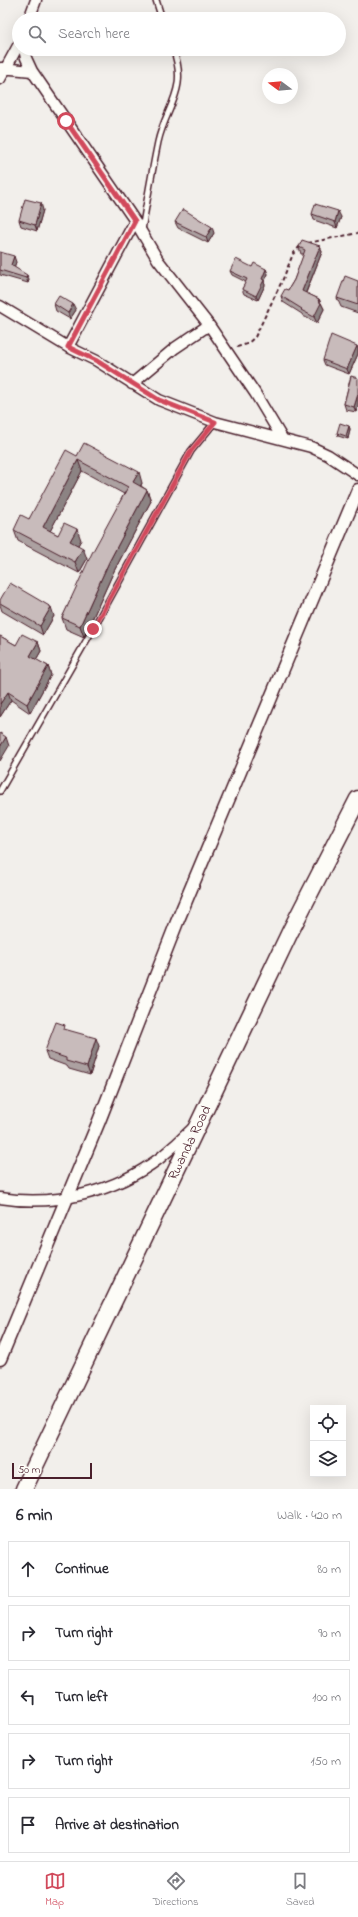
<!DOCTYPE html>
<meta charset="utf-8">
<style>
:root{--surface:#fff;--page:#f2f2f3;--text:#2b2b33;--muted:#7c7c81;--line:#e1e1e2;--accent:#d1495b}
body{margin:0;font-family:"Indie Flower",sans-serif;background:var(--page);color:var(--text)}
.controls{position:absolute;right:12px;bottom:12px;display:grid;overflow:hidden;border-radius:0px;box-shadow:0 4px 16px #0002}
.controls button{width:36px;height:36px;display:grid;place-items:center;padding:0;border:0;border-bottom:1px solid var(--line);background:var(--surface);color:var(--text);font:20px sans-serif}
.compass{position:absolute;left:262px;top:68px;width:36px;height:36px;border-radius:50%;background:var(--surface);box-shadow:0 4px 16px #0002;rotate:286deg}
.scale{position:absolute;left:12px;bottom:10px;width:80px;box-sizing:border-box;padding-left:4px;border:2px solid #4a1f2b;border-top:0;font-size:11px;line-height:14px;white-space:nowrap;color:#4a1f2b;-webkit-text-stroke:3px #fdfcf7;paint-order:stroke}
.stop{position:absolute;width:12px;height:12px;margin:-9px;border:3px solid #d1495b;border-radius:50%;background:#fff}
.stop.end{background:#d1495b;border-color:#fff;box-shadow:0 1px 4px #0008}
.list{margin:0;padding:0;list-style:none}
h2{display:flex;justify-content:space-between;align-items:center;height:52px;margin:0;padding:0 16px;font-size:17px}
h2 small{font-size:13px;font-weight:400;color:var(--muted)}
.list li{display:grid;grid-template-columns:26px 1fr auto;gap:12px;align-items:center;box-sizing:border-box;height:56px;margin:0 8px 8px;padding:0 8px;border:1px solid var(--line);border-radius:0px}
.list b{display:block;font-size:15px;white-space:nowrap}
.list em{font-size:13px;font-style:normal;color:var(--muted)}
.icon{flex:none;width:22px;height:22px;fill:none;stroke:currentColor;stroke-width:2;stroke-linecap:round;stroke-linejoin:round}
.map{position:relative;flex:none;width:358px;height:1489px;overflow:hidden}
.search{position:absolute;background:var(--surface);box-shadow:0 4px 16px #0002;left:12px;right:12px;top:12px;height:44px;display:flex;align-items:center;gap:10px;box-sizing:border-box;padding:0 14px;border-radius:22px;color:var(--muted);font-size:15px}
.sheet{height:372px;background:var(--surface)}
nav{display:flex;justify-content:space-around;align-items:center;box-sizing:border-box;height:56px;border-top:1px solid var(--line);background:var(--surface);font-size:11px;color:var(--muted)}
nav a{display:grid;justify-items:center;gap:2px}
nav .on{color:var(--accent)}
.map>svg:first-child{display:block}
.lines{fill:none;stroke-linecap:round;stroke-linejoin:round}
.service-casing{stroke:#4a1f2b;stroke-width:8}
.minor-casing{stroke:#4a1f2b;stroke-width:13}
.tertiary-casing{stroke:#4a1f2b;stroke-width:15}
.trunk-casing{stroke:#4a1f2b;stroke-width:19}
.path{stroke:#4a1f2b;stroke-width:2;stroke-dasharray:4 3;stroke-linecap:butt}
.service{stroke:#fdfcf7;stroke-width:5}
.minor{stroke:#fdfcf7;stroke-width:10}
.tertiary{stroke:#fdfcf7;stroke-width:12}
.trunk{stroke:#fdfcf7;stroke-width:16}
.wall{fill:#aca1a1;stroke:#4a1f2b}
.shaded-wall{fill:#8c8383;stroke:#4a1f2b}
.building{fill:#c8bbbb;stroke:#4a1f2b}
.route{stroke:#d1495b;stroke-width:5}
.labels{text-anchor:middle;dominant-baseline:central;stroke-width:4;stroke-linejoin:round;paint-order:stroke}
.street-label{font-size:14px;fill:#4a1f2b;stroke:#fdfcf7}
</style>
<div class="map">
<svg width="358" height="1489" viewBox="0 0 358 1489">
<rect width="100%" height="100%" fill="#f2efeb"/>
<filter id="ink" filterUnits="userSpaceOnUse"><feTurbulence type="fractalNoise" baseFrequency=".025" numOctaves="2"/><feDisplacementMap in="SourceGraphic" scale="8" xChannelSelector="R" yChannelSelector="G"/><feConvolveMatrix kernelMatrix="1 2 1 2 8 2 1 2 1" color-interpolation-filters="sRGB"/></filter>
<g filter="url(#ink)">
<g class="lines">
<defs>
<path id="service" d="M156 0 162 19
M142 230C147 201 152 171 158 142 166 106 189 90 173 49
M0 791 93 629 191 451 215 422"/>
<path id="minor" d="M29 19 36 0
M24 49 26 58 32 71 135 221 158 260 209 325 255 393 282 438
M1 68 32 71
M0 79 19 44
M0 306 68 347 97 361 159 400 215 422 311 447 328 455 358 475
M68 347 135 221
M132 384 175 348 209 325
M0 1198C56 1207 115 1192 160 1158 171 1149 182 1139 192 1129"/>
<path id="tertiary" d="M0 1359 99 1121 177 922 358 490"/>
<path id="trunk" d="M24 1489 290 932 358 799"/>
</defs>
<!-- service casing -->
<use href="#service" class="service-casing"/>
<!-- minor casing -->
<use href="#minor" class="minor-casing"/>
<!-- tertiary casing -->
<use href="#tertiary" class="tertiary-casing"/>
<!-- trunk casing -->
<use href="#trunk" class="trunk-casing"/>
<!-- path -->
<path class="path" d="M308 243 358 233
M237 347 247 344 255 337 283 279 293 254 300 246"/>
<!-- service -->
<use href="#service" class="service"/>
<!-- minor -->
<use href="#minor" class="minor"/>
<!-- tertiary -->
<use href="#tertiary" class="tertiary"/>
<!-- trunk -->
<use href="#trunk" class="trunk"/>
</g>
<!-- wall -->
<path class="wall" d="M43 210 37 231 21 226 19 220Z
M312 214 341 217 337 228 314 220Z
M175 222 214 233 208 243 178 228Z
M320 246 322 252 306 293 319 299 324 309 317 323 303 316 302 314 283 302 281 296 288 290 294 280 304 254H301L299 247Z
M0 252 16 262 14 267 29 280 28 283 0 275Z
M252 267 266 269 268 274 264 282 265 285 258 300 244 294 242 289 246 282 232 275 230 271Z
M358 281V313L341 307 337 298Z
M54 304 76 310 70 319 56 311Z
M357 346 358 348V354L349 374 325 365 323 360Z
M351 376 356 412 346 410 344 404Z
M349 426 350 429 348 439 338 436 337 433Z
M77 456 142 483 141 486 147 490 151 501 113 573 84 637 66 629 62 618 124 494 82 471 50 531 58 535 81 540 78 545 87 559 79 573 18 541 14 530 29 519Z
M0 600 54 616 43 635 2 611 0 605Z
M0 636 16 645 38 642 41 651 36 660 48 666 51 675 30 713 11 700 0 717Z
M66 1030 99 1046 90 1075 69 1069 67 1066 48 1059 45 1051Z"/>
<!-- shaded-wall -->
<path class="shaded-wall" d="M41 203 43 210 37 231 35 225Z
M338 211 341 217 337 228 335 222Z
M212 227 214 233 208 243 206 237Z
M320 246 322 252 304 297 302 291Z
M14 256 16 262 13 271 11 265Z
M266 269 268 274 264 282 265 285 258 300 256 296 262 279Z
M27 275 29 280 28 283 26 278Z
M319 299 321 304V303L324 309 317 323 314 317Z
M73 304 76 310 70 319 68 313Z
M357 346 358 348V354L349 374 347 369Z
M358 394V406L356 412 354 407Z
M349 426 350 429 348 439 346 436Z
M78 460 82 471 47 537 43 527Z
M139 472 142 483 137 493 133 482Z
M147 490 151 501 113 573 84 637 80 626 109 562Z
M77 529 81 540 74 552 70 541Z
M83 548 87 559 79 573 75 562Z
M51 607 54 616 43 635 40 626Z
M38 642 41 651 33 665 30 656Z
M48 666 51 675 30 713 27 704Z
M8 692 11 700 0 717V704Z
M6 737 9 746 0 761V747Z
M96 1038 99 1046 90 1075 87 1067Z"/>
<!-- building -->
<path class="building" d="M38 14 49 19H35Z
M25 199 41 203 35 225 19 220Z
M315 204 338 211 335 222 312 214Z
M183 209 212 227 206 237 175 222Z
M302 240 320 246 302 291 319 299 318 301 321 303 314 317 301 310 302 309 281 296 285 289 288 290 294 280 305 250 299 247Z
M0 252 14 256 11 265 27 275 26 278 0 270Z
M236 259 252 267 254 263 266 269 262 279 264 280 256 296 242 289 247 279 230 271Z
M345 276 358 281V305L337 298Z
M59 296 73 304 68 313 54 304Z
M331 335 357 346 347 369 323 360Z
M351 376 358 378V394L354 407 344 404Z
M340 423 349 426 346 436 337 433Z
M84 443 139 472 133 482 147 490 109 562 80 626 62 618 92 553 128 487 78 460 43 527 58 535 64 523 77 529 70 541 83 548 75 562 14 530 21 515 29 519 66 450 77 456Z
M10 583 51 607 40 626 0 603V600Z
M22 634 38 642 30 656 48 666 27 704 8 692 0 704V636L16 645Z
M0 733 6 737 0 747Z
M56 1022 65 1025 64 1029 96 1038 87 1067 66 1061V1058L45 1051Z"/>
</g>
<g class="lines" filter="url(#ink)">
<!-- route -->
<path class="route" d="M66 121 135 221 68 347 97 361 159 400 215 422 191 451 93 629"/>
</g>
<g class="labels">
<!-- street labels -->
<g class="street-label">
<text transform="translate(190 1143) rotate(-64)">Rwanda Road</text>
</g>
</g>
</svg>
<div class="controls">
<button><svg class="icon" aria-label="locate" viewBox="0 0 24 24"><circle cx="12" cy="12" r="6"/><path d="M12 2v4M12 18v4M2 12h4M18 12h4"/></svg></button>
<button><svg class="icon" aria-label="layers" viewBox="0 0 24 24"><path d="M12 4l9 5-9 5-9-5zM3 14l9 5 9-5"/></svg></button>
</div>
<svg class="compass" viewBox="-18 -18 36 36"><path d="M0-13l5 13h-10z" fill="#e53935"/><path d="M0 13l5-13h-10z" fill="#7c7c81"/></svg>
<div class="scale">50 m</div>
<div class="stop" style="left:66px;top:121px"></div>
<div class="stop end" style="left:93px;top:629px"></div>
<div class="search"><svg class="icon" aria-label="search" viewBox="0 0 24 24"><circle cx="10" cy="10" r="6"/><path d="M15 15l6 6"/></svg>Search here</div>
</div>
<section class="sheet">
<h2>6 min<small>Walk · 420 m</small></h2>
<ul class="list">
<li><svg class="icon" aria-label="ahead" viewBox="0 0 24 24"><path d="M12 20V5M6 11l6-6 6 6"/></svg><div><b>Continue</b></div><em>80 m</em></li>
<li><svg class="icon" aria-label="right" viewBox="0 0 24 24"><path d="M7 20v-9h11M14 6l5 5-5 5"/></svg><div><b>Turn right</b></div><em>90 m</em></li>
<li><svg class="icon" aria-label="left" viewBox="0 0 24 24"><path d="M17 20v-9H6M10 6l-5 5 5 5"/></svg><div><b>Turn left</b></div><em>100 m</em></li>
<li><svg class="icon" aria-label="right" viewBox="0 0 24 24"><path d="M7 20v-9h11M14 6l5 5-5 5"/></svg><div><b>Turn right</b></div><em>150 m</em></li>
<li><svg class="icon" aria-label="arrive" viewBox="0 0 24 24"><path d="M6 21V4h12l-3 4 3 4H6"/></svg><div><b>Arrive at destination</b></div></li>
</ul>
</section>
<nav>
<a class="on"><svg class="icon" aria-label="map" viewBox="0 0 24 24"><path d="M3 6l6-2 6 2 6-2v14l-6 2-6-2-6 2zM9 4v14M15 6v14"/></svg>Map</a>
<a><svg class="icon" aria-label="directions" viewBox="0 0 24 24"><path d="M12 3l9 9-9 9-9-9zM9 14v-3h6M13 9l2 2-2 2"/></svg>Directions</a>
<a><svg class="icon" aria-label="saved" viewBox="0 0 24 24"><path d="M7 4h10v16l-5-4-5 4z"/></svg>Saved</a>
</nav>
